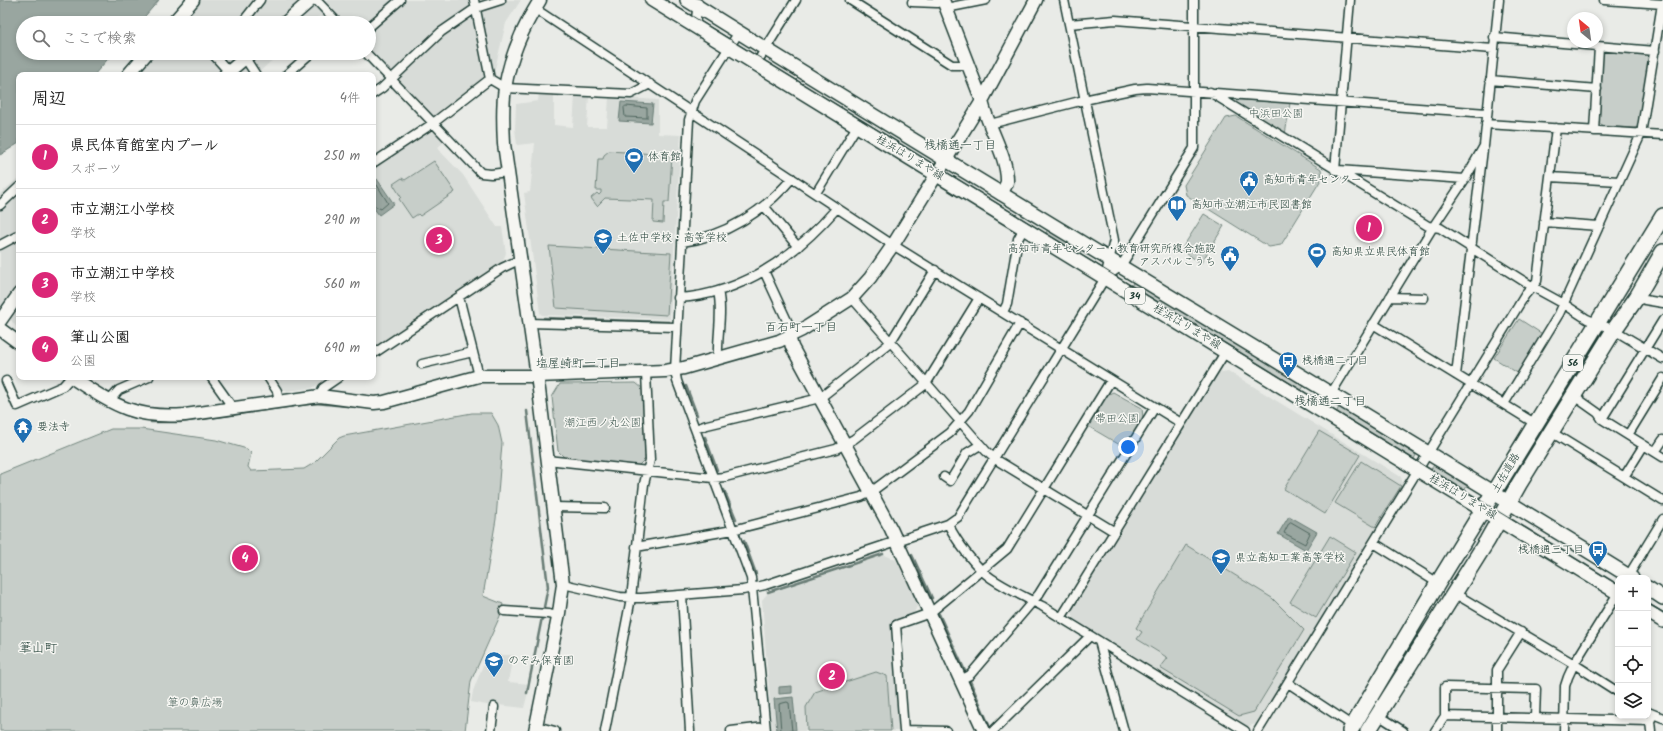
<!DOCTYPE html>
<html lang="ja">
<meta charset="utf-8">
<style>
:root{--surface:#fff;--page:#f6f6f6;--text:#222;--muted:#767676;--line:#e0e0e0;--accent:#db2777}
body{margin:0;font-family:Kalam,"Klee One",sans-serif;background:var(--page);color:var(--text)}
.controls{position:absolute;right:12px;bottom:12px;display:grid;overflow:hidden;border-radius:8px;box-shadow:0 2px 6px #0003}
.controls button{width:36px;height:36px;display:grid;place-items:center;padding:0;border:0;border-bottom:1px solid var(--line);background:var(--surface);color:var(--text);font:20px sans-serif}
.compass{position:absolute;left:1567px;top:12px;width:36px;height:36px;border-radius:50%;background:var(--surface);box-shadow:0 2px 6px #0003;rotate:331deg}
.you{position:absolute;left:1128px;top:447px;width:14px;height:14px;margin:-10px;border:3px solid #fff;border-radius:50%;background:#1a73e8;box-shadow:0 0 0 6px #1a73e833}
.badge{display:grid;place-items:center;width:26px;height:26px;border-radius:50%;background:var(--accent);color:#fff;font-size:13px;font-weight:700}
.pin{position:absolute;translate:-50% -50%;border:2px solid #fff;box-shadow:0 1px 4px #0006}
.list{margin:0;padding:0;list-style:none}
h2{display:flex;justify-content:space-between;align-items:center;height:52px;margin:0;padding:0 16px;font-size:17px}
h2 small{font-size:13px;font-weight:400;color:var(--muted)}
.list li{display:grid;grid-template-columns:26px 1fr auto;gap:12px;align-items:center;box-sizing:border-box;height:64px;padding:0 16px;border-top:1px solid var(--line)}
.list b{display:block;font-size:15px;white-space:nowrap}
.list p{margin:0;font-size:13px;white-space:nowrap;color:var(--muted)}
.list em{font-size:13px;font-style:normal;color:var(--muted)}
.icon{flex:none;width:22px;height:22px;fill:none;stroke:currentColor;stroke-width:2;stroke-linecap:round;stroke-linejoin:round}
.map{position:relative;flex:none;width:1663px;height:731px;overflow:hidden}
.search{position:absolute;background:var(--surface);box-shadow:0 2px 6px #0003;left:16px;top:16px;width:360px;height:44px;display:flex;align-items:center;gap:10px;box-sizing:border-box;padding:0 14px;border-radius:22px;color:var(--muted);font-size:15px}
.panel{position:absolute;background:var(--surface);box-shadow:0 2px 6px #0003;left:16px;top:72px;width:360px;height:308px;border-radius:8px}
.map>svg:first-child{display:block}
.built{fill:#d8dcd8}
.green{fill:#c7cec9;stroke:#73867e}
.water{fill:#99a6a0;stroke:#687c75}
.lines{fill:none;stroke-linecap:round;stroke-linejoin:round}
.shore{stroke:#50675f;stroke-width:1}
.stream{stroke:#687c75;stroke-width:2.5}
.street-casing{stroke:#1f3d34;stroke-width:11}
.secondary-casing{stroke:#1f3d34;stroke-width:15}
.primary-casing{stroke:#1f3d34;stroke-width:16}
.highway-casing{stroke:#1f3d34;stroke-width:18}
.street{stroke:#f6f6f2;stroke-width:8}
.secondary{stroke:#f6f6f2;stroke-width:12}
.primary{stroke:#f6f6f2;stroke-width:13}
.highway{stroke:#f6f6f2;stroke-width:15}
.tram{stroke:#1f3d34;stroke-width:1}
.labels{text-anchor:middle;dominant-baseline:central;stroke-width:3;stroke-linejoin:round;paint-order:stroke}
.shield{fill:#f6f6f2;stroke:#60746d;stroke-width:1}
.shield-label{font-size:10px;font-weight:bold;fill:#1f3d34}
.park-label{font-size:11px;fill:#415a52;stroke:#f6f6f2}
.poi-label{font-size:11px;fill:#1f3d34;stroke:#f6f6f2;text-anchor:start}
.street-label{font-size:11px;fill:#1f3d34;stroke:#f6f6f2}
.neighbourhood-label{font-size:12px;fill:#1f3d34;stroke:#f6f6f2}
.quarter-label{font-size:13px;fill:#1f3d34;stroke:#f6f6f2}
</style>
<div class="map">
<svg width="1663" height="731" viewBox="0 0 1663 731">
<rect width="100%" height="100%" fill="#e9ebe7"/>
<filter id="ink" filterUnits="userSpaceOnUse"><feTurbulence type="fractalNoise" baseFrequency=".025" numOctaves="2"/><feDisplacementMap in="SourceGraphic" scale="8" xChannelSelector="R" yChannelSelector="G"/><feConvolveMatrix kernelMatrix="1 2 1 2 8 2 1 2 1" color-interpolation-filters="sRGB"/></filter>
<g filter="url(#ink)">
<!-- built -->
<path class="built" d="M190 0H521L506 23 494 73 425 123 357 53H369V23H327L320 16 312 23H169Z
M141 53H280L256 75H120Z
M539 93 554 94V125L573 127 575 95H589L587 127H607L609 97 658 100V134L681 135 670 319 542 315 540 313 524 193 530 192 535 143 517 145 515 129 516 104 538 101Z
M428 132 438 133 445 141 437 148 463 175 497 227H502L506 253 502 263 373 349V169Z
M19 177V328L18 329 0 306V194Z
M1228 371 1401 477 1403 485 1256 724 1245 727 1074 621 1071 611 1217 373Z
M273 377H331L312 388 288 391 280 388Z
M885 555 896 560 918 604 913 615 892 622 901 731H772L762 600 767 594Z
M487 655H513L508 682 530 684 524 708 498 705 497 707 471 702 473 691Z"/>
<!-- green -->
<path class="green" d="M1606 51 1648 55 1650 58 1639 126 1635 128 1602 126 1599 122 1603 54Z
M1228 99 1290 103 1285 135Z
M1236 116 1321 169 1322 178 1281 245 1269 247 1186 195 1184 185 1226 118Z
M609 151 672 155 669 202H664L663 223 653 222 654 200 605 198 597 206 591 198 597 193 599 195 601 193V190H596L598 159H603L604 155Z
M434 161 455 192 420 216 418 214 412 218 399 199 401 197 393 184 402 178 405 180Z
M1204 214 1224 226 1201 263 1181 250Z
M1048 229 1082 250 1079 256 1045 235Z
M549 246 671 253 667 315 556 308Z
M1134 281 1304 386 1300 392 1130 288Z
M1519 319 1544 335 1519 374 1494 358Z
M636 383 643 389 645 459 637 467 566 459 558 451 552 397 560 384Z
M1113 392 1142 408 1143 418 1125 448 1086 425 1105 396Z
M1339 407 1416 455 1413 461 1336 413Z
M472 413H491L498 425 502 443 496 519 483 596 503 604 500 616 471 681 465 731H0V474L111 429H141L216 440 247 449 251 453 248 467 251 471 304 469 314 463 339 438 344 436Z
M1319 431 1360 455 1325 514 1284 489Z
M1361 461 1401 486 1375 527 1335 503Z
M1434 465 1467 486 1463 493 1429 472Z
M1330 536 1356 552 1316 618 1290 602Z
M1186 545 1272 598 1304 630 1254 712 1239 716 1160 668 1168 658 1137 639 1142 632 1136 628Z
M876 672 887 676 891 731H807L806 707 815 692Z"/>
<!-- water -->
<path class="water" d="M0 0H159L139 23H23V53H113L94 75H19V143L0 155Z
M621 102 653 104 651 123 619 121Z
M377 179 394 204 379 215 373 207V181Z
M1289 516 1317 532 1306 550 1278 534Z
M792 686V693L779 694V687Z
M793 697 796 730 777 731 774 699Z"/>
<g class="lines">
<!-- shore -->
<path class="shore" d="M626 106 647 108V118L625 117 624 108Z
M373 184 377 185 388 203 381 209 373 205
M1291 522 1310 533 1305 544 1284 533 1289 523Z
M781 731 779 704 787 702 789 703 792 731"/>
<!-- stream -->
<path class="stream" d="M544 318 669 322
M680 351 681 329
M686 386 697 415
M151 422H180L315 403 368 408
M705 437 717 470
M724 490 736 519
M744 541 756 574
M912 555 932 598
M768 592 883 554
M939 614 965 671
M970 681 989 725
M527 693 548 587 527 411"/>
<defs>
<path id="street" d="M314 0 318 2 338 23
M474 0 490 79 505 88 631 94 650 84
M850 0 952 65H967
M1604 0 1663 4
M912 2 937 3 943 1
M534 8 893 245 1181 423
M946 8 986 0
M242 23 260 0
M1069 24 1115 20 1493 49
M695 26 698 3
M369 27 400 0
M739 32 695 101 689 120 675 370 677 381 751 578 766 731
M1494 37 1655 51
M212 53 229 72
M366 53 481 173 491 174 508 172
M245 58 256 75
M756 64 796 0
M286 75 311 53
M1490 80 1597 89
M1210 92 1428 226 1440 228 1533 287 1564 304 1587 319 1614 330 1663 359
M373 94 382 88 441 32 476 8 501 0
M990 124 1084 100 1135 89 1147 88 1487 113
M1486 124 1663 135
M1594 131 1599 47
M373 163 432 124 490 79
M1335 170 1350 0
M1338 170 1465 179
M1550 177 1619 181
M816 193 857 126
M0 205 19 187
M764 206 798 247
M1544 222 1599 226
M682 242C724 237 765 211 792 178
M0 245 19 235
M764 271 789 325V336
M1105 278 1121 266 1194 148V0
M718 291C723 312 717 336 718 357
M459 297 479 376
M1390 297 1424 298
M1637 297 1645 300 1663 303
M678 298C743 294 796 255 837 208
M852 298 986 451 995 459 1115 532
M1003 312 1007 304 1018 239 1024 228
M529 323 676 327
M1373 324 1536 424
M373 354 502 268 521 259
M422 364 473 352
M1456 375 1483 149
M211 377 233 408
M268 377 277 391 279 402
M6 381 17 406 63 386 71 377
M320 396 323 388 339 377
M1574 396 1598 413 1602 419 1663 457
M109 401 119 390 149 377
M1504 404 1559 314 1641 134 1662 4
M1321 410 1433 227 1465 179 1484 146 1499 0
M1602 419 1663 320
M695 429 707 425 820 398 890 343 935 270
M1551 432 1663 501
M1628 435 1663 378
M1655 452 1663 440
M547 460 713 478 725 477 836 449 854 439 926 384 979 298
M944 477 950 481 967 453 980 445
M1624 477 1644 445
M553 507 605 508
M948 524C957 542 975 567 991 578 1007 589 1025 597 1042 606L1245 731
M1374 543 1438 583
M636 547 733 530 861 497 871 492 950 433 969 411 1020 323
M1627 578 1663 519
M563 584 620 597 641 598 743 590 765 585 948 524 958 517 1105 278 1114 240 1064 0
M1454 593 1574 664 1618 692
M682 595 690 731
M504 611 548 614 558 616
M1061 618 1226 351
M1099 641 1124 731
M960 680 970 675 1039 594 1155 407
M1288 683 1353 726
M1648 712 1663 718
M1378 715 1403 731
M1445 716 1650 721
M536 726 555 731
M904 730 946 731
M491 731 494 707
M605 731 631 598 644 484 650 460 646 373
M731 731 765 727
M904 731 896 625 930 613 1007 549 1111 380
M993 731 1090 636
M1258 731 1525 295 1537 281 1556 128
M1435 731 1445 716V687L1536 689 1535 717
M1497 731V670L1521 632
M1564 731 1565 686 1568 677 1574 664 1618 593
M1651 731 1650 721 1653 715"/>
<path id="secondary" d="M943 0 982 101C987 126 1008 157 1007 182 1006 186 1003 190 1001 194
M173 23 193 0
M285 23 311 0
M128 75 147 53
M225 75 251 53
M0 321 19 294
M0 329 19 343
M789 336 792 347 891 529 984 731
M71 377C113 404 132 419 185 415L320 396 374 403 384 402 479 376H537L665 371 684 368 779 341 802 330 852 298 870 278 893 245 982 101 1036 0
M535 731 559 613 563 584 539 390 504 144C503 125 502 106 505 88 510 57 523 27 540 0"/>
<path id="primary" d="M652 0 1618 593
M687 0C1000 196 1318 384 1632 578
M1648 588 1663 598
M1648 612 1663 621"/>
<path id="highway" d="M1350 731 1438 583 1663 216
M1368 731 1487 541 1519 484 1614 330 1637 297 1663 252"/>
</defs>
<!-- street casing -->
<use href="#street" class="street-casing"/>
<!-- secondary casing -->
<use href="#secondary" class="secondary-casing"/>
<!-- primary casing -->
<use href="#primary" class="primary-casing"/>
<!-- highway casing -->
<use href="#highway" class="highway-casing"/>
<!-- street -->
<use href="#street" class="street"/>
<!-- secondary -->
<use href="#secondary" class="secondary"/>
<!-- primary -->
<use href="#primary" class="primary"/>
<!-- highway -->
<use href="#highway" class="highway"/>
<!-- tram -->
<path class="tram" d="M666 0 1618 585
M1648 603 1663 612"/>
</g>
</g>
<!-- icons -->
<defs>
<symbol id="stadium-pin" viewBox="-11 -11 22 30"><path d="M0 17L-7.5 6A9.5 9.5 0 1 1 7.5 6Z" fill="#1f6fb2" stroke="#f6f6f2"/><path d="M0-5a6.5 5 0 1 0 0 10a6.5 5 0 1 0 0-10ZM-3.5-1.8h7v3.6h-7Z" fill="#fff"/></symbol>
<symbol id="civic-pin" viewBox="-11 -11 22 30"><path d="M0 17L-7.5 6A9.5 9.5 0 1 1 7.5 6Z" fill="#1f6fb2" stroke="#f6f6f2"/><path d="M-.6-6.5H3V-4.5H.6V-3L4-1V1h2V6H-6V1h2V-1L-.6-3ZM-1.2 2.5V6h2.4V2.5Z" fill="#fff"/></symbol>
<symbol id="library-pin" viewBox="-11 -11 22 30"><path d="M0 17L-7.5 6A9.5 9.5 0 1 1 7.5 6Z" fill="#1f6fb2" stroke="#f6f6f2"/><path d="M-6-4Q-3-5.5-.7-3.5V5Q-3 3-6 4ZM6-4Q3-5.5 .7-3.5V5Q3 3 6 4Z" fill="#fff"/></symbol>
<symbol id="school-pin" viewBox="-11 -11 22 30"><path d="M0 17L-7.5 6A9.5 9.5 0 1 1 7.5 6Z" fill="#1f6fb2" stroke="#f6f6f2"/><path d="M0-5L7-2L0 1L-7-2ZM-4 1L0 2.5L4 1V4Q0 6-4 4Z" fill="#fff"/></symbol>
<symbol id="bus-pin" viewBox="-11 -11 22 30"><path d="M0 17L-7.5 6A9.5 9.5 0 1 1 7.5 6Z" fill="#1f6fb2" stroke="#f6f6f2"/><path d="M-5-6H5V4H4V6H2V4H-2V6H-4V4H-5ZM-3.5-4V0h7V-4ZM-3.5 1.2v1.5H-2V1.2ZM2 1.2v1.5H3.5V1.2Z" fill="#fff"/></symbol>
<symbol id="temple-pin" viewBox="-11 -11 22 30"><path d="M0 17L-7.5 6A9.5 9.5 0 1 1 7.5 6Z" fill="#1f6fb2" stroke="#f6f6f2"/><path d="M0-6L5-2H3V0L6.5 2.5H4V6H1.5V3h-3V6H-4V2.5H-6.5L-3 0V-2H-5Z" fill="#fff"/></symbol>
</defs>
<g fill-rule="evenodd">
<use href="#stadium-pin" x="623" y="146" width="22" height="30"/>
<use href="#civic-pin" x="1238" y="169" width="22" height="30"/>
<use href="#library-pin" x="1166" y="194" width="22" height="30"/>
<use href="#school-pin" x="592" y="227" width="22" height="30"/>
<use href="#stadium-pin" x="1306" y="241" width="22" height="30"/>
<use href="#civic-pin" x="1219" y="244" width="22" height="30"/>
<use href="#bus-pin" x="1277" y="350" width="22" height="30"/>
<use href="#temple-pin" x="12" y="416" width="22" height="30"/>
<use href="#bus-pin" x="1587" y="539" width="22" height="30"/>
<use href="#school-pin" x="1210" y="547" width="22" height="30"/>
<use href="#school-pin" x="483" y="650" width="22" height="30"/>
</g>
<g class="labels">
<!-- shield labels -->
<g class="shield">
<rect x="1125" y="288" width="20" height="16" rx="3"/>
<rect x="1563" y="355" width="20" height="16" rx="3"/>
</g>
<g class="shield-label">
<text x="1135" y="296">34</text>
<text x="1573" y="363">56</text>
</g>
<!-- park labels -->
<g class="park-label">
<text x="1276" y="114">中浜田公園</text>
<text x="1117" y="419">帯田公園</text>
<text x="603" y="423">潮江西ノ丸公園</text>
<text x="195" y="703">筆の鼻広場</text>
</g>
<!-- poi labels -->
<g class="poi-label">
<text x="648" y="157">体育館</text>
<text x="1263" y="180">高知市青年センター</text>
<text x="1191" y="205">高知市立潮江市民図書館</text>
<text x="617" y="238">土佐中学校・高等学校</text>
<text x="1216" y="249" text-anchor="end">高知市青年センター・教育研究所複合施設<tspan x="1216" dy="13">アスパルこうち</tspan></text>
<text x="1331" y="252">高知県立県民体育館</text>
<text x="1302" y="361">桟橋通二丁目</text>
<text x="37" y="427">要法寺</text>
<text x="1584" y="550" text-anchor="end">桟橋通三丁目</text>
<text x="1235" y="558">県立高知工業高等学校</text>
<text x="508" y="661">のぞみ保育園</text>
</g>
<!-- street labels -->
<g class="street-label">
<text transform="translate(910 158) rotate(31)">桂浜はりまや線</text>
<text transform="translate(1187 327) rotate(31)">桂浜はりまや線</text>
<text transform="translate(1506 473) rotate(-59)">土佐道路</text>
<text transform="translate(1463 497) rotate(31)">桂浜はりまや線</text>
</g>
<!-- neighbourhood labels -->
<g class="neighbourhood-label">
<text x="960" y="145">桟橋通一丁目</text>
<text x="801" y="327">百石町一丁目</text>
<text x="578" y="363">塩屋崎町一丁目</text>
<text x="1330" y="401">桟橋通二丁目</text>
</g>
<!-- quarter labels -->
<g class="quarter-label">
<text x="38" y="648">筆山町</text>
</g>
</g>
</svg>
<div class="controls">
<button>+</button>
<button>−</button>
<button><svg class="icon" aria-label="locate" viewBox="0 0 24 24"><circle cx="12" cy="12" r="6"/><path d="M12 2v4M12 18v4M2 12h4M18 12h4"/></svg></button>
<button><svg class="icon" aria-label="layers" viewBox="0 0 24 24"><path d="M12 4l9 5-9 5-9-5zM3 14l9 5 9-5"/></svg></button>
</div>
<svg class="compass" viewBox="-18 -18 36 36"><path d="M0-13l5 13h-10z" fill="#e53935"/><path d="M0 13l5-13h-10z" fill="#767676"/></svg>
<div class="you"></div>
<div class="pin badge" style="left:1369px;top:228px">1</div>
<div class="pin badge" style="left:832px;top:676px">2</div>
<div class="pin badge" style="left:439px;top:240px">3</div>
<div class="pin badge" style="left:245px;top:558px">4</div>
<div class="search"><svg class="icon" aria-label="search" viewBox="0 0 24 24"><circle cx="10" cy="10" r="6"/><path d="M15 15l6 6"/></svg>ここで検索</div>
<section class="panel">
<h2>周辺<small>4件</small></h2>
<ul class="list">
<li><span class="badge">1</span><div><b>県民体育館室内プール</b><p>スポーツ</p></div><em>250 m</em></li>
<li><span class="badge">2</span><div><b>市立潮江小学校</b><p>学校</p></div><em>290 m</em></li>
<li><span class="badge">3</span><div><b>市立潮江中学校</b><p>学校</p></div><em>560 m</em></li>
<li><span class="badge">4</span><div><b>筆山公園</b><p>公園</p></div><em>690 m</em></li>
</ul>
</section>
</div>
